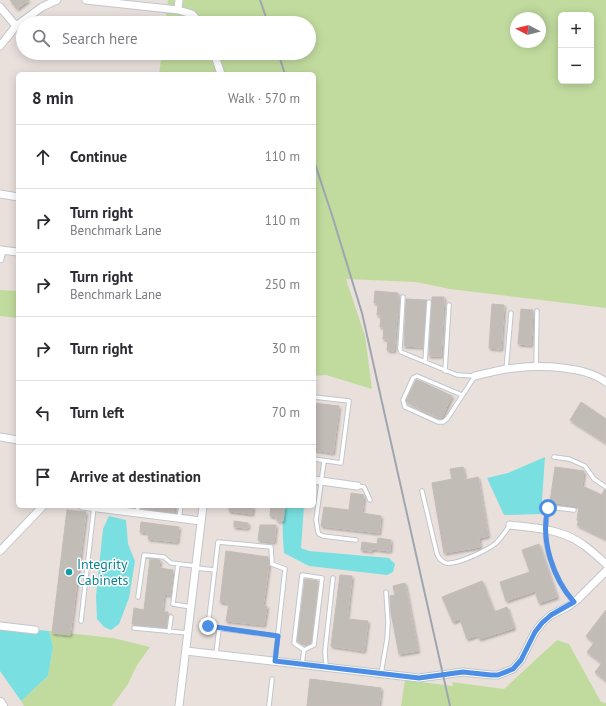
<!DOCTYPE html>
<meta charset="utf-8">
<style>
:root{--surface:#fff;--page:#f2f2f3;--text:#2b2b33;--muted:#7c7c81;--line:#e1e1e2}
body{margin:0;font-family:"PT Sans",sans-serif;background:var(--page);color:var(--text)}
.controls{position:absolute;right:12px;top:12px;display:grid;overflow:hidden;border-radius:6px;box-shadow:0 2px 10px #0003}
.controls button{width:36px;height:36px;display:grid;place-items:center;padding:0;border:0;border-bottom:1px solid var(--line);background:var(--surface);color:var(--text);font:20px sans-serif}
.compass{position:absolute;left:510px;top:12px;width:36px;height:36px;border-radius:50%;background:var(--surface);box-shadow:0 2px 10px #0003;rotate:277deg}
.stop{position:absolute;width:12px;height:12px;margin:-9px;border:3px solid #4c8ee6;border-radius:50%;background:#fff}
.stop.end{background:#4c8ee6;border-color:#fff;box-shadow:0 1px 4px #0008}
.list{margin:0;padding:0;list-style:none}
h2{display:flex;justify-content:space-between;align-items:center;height:52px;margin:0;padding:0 16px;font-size:17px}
h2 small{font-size:13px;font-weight:400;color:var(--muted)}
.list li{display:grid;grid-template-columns:26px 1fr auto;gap:12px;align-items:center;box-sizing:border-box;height:64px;padding:0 16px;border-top:1px solid var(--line)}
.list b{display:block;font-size:15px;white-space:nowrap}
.list p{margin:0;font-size:13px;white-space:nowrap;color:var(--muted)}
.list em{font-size:13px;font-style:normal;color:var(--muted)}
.icon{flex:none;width:22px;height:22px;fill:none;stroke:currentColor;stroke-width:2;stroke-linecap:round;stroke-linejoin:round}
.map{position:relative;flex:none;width:606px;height:706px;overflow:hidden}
.search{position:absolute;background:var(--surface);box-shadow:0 2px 10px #0003;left:16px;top:16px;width:300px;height:44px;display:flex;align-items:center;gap:10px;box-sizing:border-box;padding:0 14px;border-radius:22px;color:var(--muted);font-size:15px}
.panel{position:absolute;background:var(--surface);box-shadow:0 2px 10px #0003;left:16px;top:72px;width:300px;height:436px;border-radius:6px}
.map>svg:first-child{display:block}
.green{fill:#c1db9e;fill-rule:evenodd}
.water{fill:#79dfe1}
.building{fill:#c2bcb7;stroke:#c4bcb6;filter:url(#shadow)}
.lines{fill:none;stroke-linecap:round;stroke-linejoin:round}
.lane-casing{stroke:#c0c6ce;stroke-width:5.5}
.street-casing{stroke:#c0c6ce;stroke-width:9}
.secondary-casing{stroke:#c0c6ce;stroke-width:12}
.lane{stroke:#fff;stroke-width:3.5}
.street{stroke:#fff;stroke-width:7}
.secondary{stroke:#fff;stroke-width:10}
.rail{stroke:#9fa6b1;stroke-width:2}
.route{stroke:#4c8ee6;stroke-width:5}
.culture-dot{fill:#0f9aa8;stroke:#fff;stroke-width:1.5}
.labels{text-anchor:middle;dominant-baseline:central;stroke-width:3;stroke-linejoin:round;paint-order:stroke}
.culture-label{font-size:14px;fill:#0d838f;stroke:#fff;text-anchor:start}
</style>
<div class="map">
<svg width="606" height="706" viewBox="0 0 606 706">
<defs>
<filter id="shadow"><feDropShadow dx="1.5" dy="2" stdDeviation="1" flood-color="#0004"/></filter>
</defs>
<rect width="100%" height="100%" fill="#e9e0dc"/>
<!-- green -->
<path class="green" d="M168 0H606V308L450 289 416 282 346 279 365 336 372 389 326 375 314 376V74H159L162 53H309V23H165ZM561 15H591V81H561ZM516 18H540V42H516Z
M0 290 18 291V318L0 316Z
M49 631 113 638 150 647 137 665 128 684 112 706H24L21 701 48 676 53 647Z
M557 640 569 644 601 702 606 703V706H401L405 680 453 686 452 682 504 689Z"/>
<!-- water -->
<path class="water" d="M545 457 541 514 504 515 487 478 508 473Z
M285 506H304L301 548 309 551 389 558 395 564 393 572 387 575 309 566 284 553C283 537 281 521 285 506Z
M109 516 126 520 128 544 135 561 129 598 119 624 111 630 104 627 97 619 96 596 103 529Z
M0 626 49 631 53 647 48 676 21 701 0 671Z"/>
<!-- building -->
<path class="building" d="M10 0H29L17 9Z
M375 291 398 293V298H400L399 315H397L394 351 387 350 388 339H383L384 327H380L381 315H377L378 303H374Z
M432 297H444L441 356H429Z
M406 299 427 300 423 347 404 346Z
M492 304 504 305 501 349 489 348Z
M521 309 533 310 531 345 518 344Z
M416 380H417L422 382 452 396 441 419 407 402 406 400Z
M581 402 606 419V443L570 420Z
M314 403 339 406 333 453 314 450Z
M463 467 465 480 478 477 488 536 479 538 480 547 444 553 432 483 452 479 450 469Z
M555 467 584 471 582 486 602 495 604 490H606V539L577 525 579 521 577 520 579 506 550 502Z
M351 493 364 495 362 513 381 516 379 533 321 526 324 507 349 510Z
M141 506H175L174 513 141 508Z
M229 506H253L252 514 229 511Z
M271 506H285L283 521H277V517L270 516Z
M67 510 86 512 70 635 52 633Z
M234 521 248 523V528L234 527Z
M141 522 179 527 177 542 148 539 149 533 140 532Z
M260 525H276L274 542 258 540Z
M378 538 391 540 390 551 372 549V551L361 550 362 542 377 544Z
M539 544 557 597 539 603 535 591 506 601 500 582 530 572 522 550Z
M226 551 268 557 269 564 263 606H267L264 625 226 621 229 603 220 602Z
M150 559 160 560 159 568 173 570 170 595 164 594 162 612H168L166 628 132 624 134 608 144 610Z
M340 575 352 576 347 619 368 621 364 651 331 646Z
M305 579 318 581 311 643 309 644 297 641Z
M482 581 494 612 507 607 514 628 479 639 478 635 467 639 460 619 453 622 442 597Z
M405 583 418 651 399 654 391 613 390 596 395 595 393 586Z
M606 610V681L595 672 602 663 587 652 594 643 586 636Z
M310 679 381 688 379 706H307Z"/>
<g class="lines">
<defs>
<path id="lane" d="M403 297 400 349 401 352 457 375 475 376
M425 362 429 302
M536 367 537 311
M506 370 511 313
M445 371 449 305
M462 395 417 376 413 378 403 400 405 407 438 422H443L447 419 475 376
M314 397 349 401 341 463 314 459
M554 457 569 459 585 466 594 479 606 487
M324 461 316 520 318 532 319 534 323 536 356 540
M357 486 364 487 370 500
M422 491 437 554C439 559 441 561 446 563 457 565 488 550 496 543 501 538 506 531 510 525
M137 513 138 506
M179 518 181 506
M178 564 173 604 191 607
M196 568 215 570
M138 597 144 555 164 557 171 563 196 566
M574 602C561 588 548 560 546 541 545 530 546 520 548 510L549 507 574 510
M81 621 94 507
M134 628 188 633
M169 632 171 617
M216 654 219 628
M275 661 285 569 272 564 271 547 218 542 208 627 278 636
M302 664 304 650 314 645 322 578 302 575 294 643 304 650
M326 667 325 651 333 578
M381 674 387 639 388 622 386 592
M269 706 272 679"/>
<path id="street" d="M86 0 178 10 192 14 200 23
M0 7 16 26 42 7 57 0
M178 10 179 0
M0 46 16 26
M214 53 221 74
M0 194 18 197
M0 250 18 252
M0 259 2 250
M475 376C488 373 502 369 515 368 541 365 585 366 606 382
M0 437 18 440
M314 480 357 486
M82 506 201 521
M510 525C536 528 563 529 585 546 592 551 599 558 606 564
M0 551 43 506
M0 626 35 630
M186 651 419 678 463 672 491 675H498L513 669 521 660 535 632 542 623 551 615 569 606 578 599 606 571
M179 706 203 506"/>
<path id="secondary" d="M0 703 2 706"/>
</defs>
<!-- lane casing -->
<use href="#lane" class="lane-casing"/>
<!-- street casing -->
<use href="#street" class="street-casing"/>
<!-- secondary casing -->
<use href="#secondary" class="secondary-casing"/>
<!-- lane -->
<use href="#lane" class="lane"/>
<!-- street -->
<use href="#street" class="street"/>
<!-- secondary -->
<use href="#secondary" class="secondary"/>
<!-- rail -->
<path class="rail" d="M260 0 268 23
M278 53 285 74
M314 161 332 215 362 313 450 706"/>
</g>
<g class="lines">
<!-- route -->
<path class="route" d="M208 626 278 636 275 661 419 678 463 672 491 675H498L513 669 521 660 535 632 542 623 551 615 574 602C553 579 540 539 548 508"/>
</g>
<!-- markers -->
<circle class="culture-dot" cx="69" cy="572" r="4"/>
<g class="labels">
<!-- culture labels -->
<g class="culture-label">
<text x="77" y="564">Integrity<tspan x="77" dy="16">Cabinets</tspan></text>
</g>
</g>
</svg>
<div class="controls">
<button>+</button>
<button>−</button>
</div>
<svg class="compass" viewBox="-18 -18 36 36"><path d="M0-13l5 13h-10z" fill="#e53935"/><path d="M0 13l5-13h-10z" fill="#7c7c81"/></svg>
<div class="stop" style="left:548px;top:508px"></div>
<div class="stop end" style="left:208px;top:626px"></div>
<div class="search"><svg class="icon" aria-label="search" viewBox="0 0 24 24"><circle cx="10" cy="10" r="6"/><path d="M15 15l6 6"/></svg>Search here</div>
<section class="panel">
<h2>8 min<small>Walk · 570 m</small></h2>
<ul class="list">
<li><svg class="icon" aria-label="ahead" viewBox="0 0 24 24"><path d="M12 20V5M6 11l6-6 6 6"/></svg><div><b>Continue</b></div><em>110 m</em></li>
<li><svg class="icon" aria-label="right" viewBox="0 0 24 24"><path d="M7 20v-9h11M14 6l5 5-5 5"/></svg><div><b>Turn right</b><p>Benchmark Lane</p></div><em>110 m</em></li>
<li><svg class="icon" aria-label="right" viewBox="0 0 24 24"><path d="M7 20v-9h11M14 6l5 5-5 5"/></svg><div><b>Turn right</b><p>Benchmark Lane</p></div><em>250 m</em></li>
<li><svg class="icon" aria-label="right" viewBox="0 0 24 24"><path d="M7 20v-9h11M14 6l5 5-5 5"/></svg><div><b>Turn right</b></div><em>30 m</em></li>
<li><svg class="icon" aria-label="left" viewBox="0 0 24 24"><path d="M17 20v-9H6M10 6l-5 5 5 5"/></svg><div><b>Turn left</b></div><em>70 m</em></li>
<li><svg class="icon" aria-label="arrive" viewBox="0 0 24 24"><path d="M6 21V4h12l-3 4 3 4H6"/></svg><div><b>Arrive at destination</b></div></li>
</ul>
</section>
</div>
